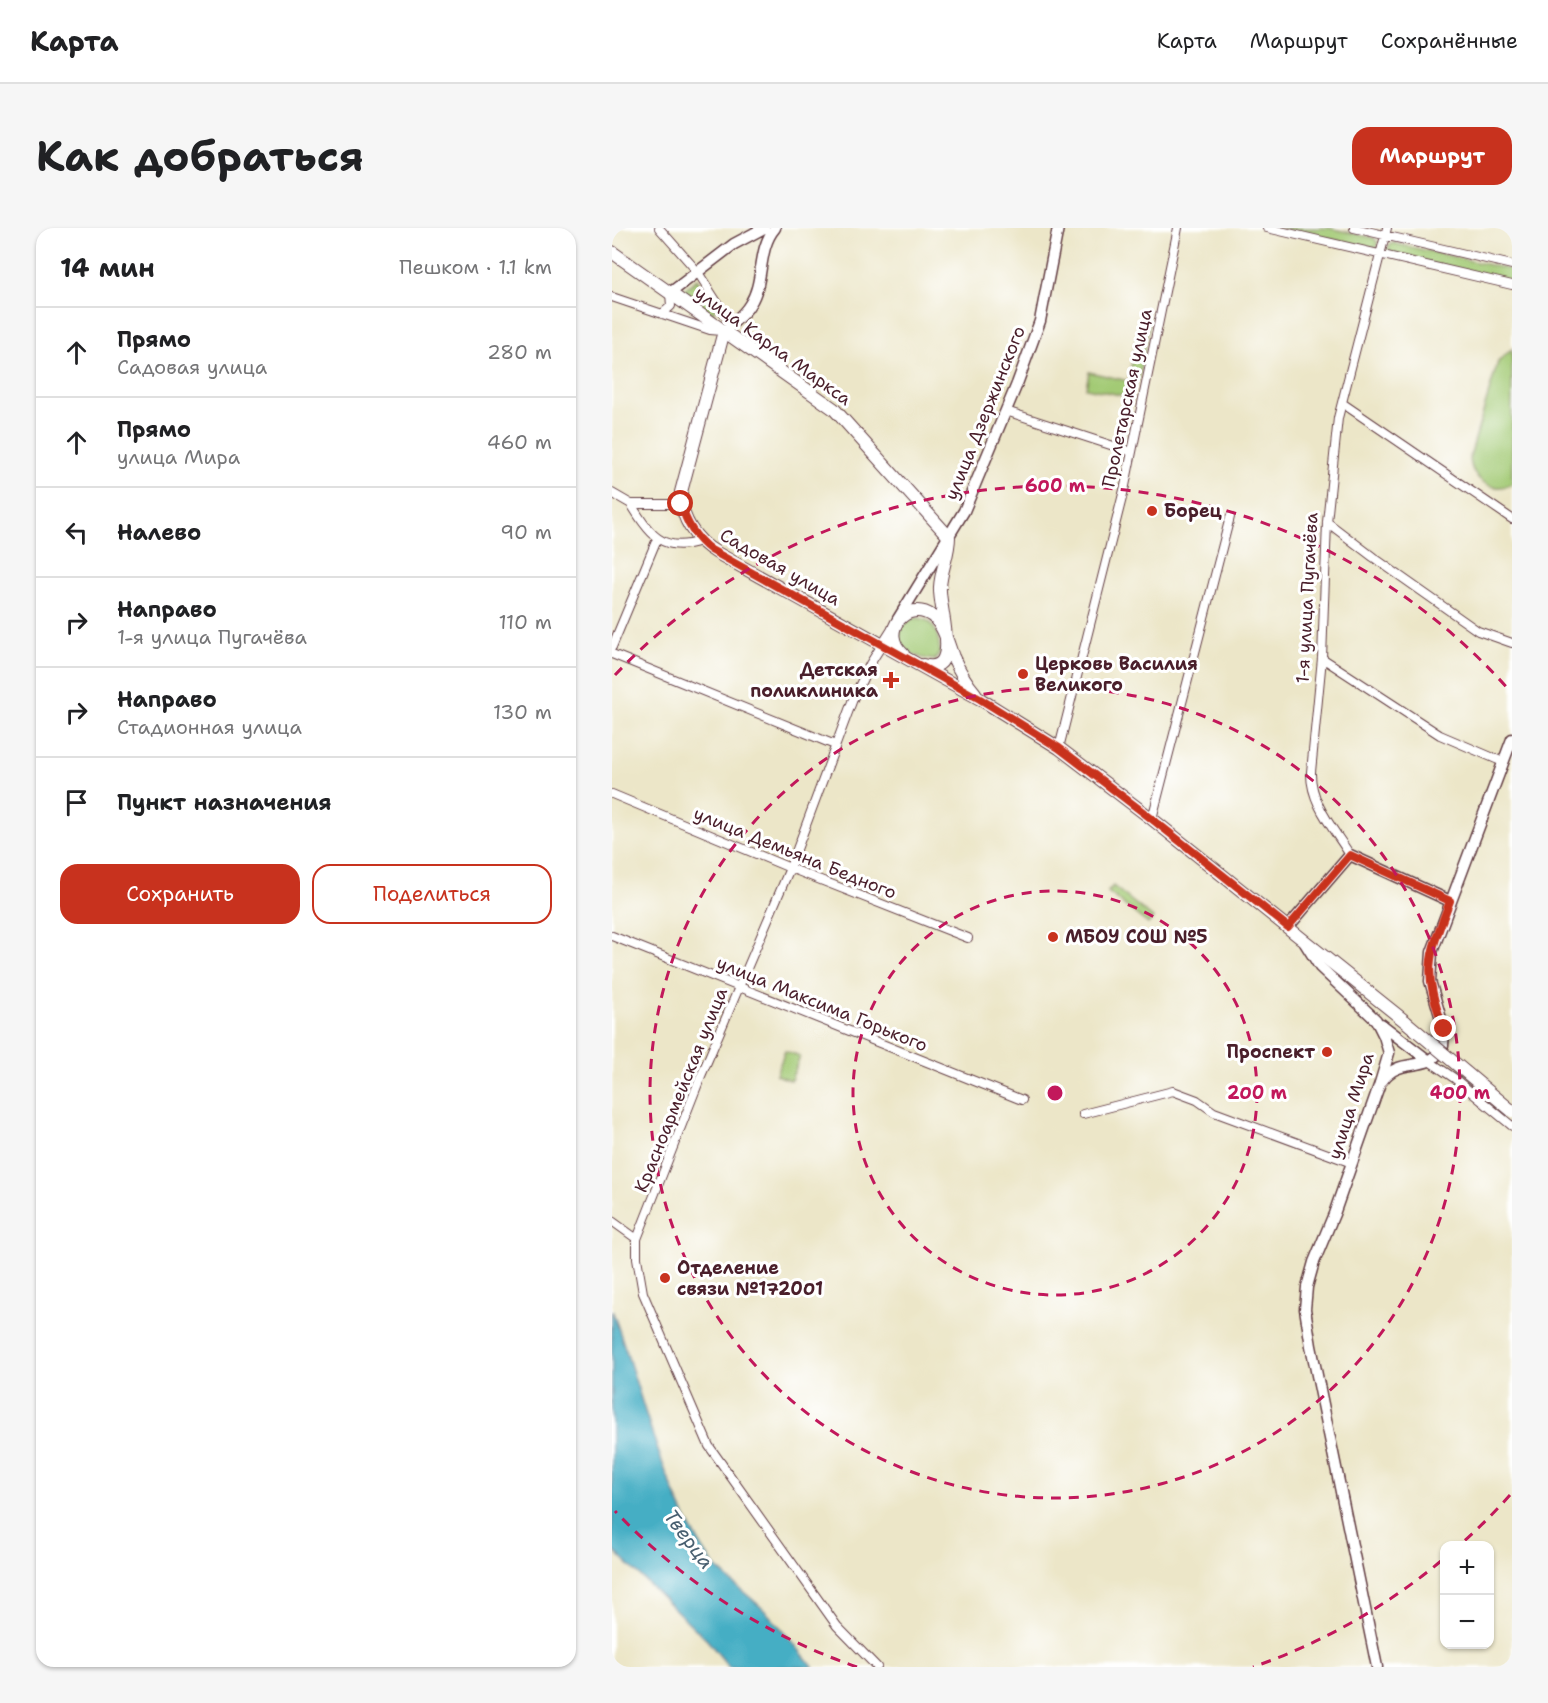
<!DOCTYPE html>
<html lang="ru">
<meta charset="utf-8">
<style>
:root{--surface:#fff;--page:#f6f6f6;--text:#202124;--muted:#757577;--line:#e0e0e0;--accent:#c8321e}
body{margin:0;font-family:"Shantell Sans",sans-serif;background:var(--page);color:var(--text)}
.controls{position:absolute;right:18px;bottom:18px;display:grid;overflow:hidden;border-radius:12px;box-shadow:0 2px 4px #0004}
.controls button{width:54px;height:54px;display:grid;place-items:center;padding:0;border:0;border-bottom:2px solid var(--line);background:var(--surface);color:var(--text);font:30px sans-serif}
.stop{position:absolute;width:18px;height:18px;margin:-14px;border:4px solid #c8321e;border-radius:50%;background:#fff}
.stop.end{background:#c8321e;border-color:#fff;box-shadow:0 2px 6px #0008}
.list{margin:0;padding:0;list-style:none}
h2{display:flex;justify-content:space-between;align-items:center;height:78px;margin:0;padding:0 24px;font-size:26px}
h2 small{font-size:20px;font-weight:400;color:var(--muted)}
.list li{display:grid;grid-template-columns:39px 1fr auto;gap:18px;align-items:center;box-sizing:border-box;height:90px;padding:0 24px;border-top:2px solid var(--line)}
.list b{display:block;font-size:22px;white-space:nowrap}
.list p{margin:0;font-size:20px;white-space:nowrap;color:var(--muted)}
.list em{font-size:20px;font-style:normal;color:var(--muted)}
.actions{display:flex;gap:12px;padding:18px 24px}
.actions a{flex:1;padding:14px 0;border:2px solid var(--accent);border-radius:18px;text-align:center;font-size:21px;color:var(--accent)}
.actions .main{background:var(--accent);color:#fff}
.icon{flex:none;width:33px;height:33px;fill:none;stroke:currentColor;stroke-width:2;stroke-linecap:round;stroke-linejoin:round}
.map{position:relative;flex:none;width:900px;height:1439px;overflow:hidden;border-radius:18px}
header{display:flex;align-items:center;gap:36px;box-sizing:border-box;height:84px;padding:0 30px;background:var(--surface);border-bottom:2px solid var(--line)}
header strong{font-size:28px}
nav{display:flex;gap:33px;margin-inline-start:auto;font-size:21px}
.intro{display:flex;align-items:center;justify-content:space-between;box-sizing:border-box;height:144px;padding:0 36px}
h1{margin:0;font-size:42px}
.button{padding:15px 27px;border-radius:18px;background:var(--accent);color:#fff;font-size:21px;font-weight:700}
main{display:flex;gap:36px;padding:0 36px}
aside{flex:1;background:var(--surface);border-radius:18px;box-shadow:0 2px 4px #0004}
.map>svg:first-child{display:block}
.green{fill:#a3ca74;stroke:#767450;stroke-width:1.5}
.water{fill:#45aec4;stroke:#486678;stroke-width:1.5}
.lines{fill:none;stroke-linecap:round;stroke-linejoin:round}
.minor-casing{stroke:#623d43;stroke-width:10}
.tertiary-casing{stroke:#623d43;stroke-width:13}
.secondary-casing{stroke:#623d43;stroke-width:13}
.primary-casing{stroke:#623d43;stroke-width:14}
.minor{stroke:#fff;stroke-width:8}
.tertiary{stroke:#fff;stroke-width:10}
.secondary{stroke:#fff;stroke-width:10}
.primary{stroke:#fff;stroke-width:12}
.primary-bridge-casing{stroke:#623d43;stroke-width:14;stroke-linecap:butt}
.primary-bridge{stroke:#fff;stroke-width:12}
.route{stroke:#c8321e;stroke-width:8}
.ring{fill:none;stroke:#c2185b;stroke-width:3;stroke-dasharray:10 8}
.poi-dot{fill:#c8321e;stroke:#fff;stroke-width:2}
.labels{text-anchor:middle;dominant-baseline:central;stroke-width:6;stroke-linejoin:round;paint-order:stroke}
.street-label{font-size:18px;fill:#4a1f2b;stroke:#fff}
.poi-label{font-size:18px;font-weight:bold;fill:#4a1f2b;stroke:#fff;text-anchor:start}
.water-label{font-size:20px;font-style:italic;fill:#485f70;stroke:#fff}
.centre{fill:#c2185b;stroke:#fff;stroke-width:3}
.ring-label{font-size:18px;text-anchor:middle;font-weight:bold;fill:#c2185b;stroke:#fff;stroke-width:6;stroke-linejoin:round;paint-order:stroke}
</style>
<header>
<strong>Карта</strong>
<nav><a>Карта</a><a>Маршрут</a><a>Сохранённые</a></nav>
</header>
<div class="intro"><h1>Как добраться</h1><a class="button">Маршрут</a></div>
<main>
<aside>
<h2>14 мин<small>Пешком · 1.1 km</small></h2>
<ul class="list">
<li><svg class="icon" aria-label="ahead" viewBox="0 0 24 24"><path d="M12 20V5M6 11l6-6 6 6"/></svg><div><b>Прямо</b><p>Садовая улица</p></div><em>280 m</em></li>
<li><svg class="icon" aria-label="ahead" viewBox="0 0 24 24"><path d="M12 20V5M6 11l6-6 6 6"/></svg><div><b>Прямо</b><p>улица Мира</p></div><em>460 m</em></li>
<li><svg class="icon" aria-label="left" viewBox="0 0 24 24"><path d="M17 20v-9H6M10 6l-5 5 5 5"/></svg><div><b>Налево</b></div><em>90 m</em></li>
<li><svg class="icon" aria-label="right" viewBox="0 0 24 24"><path d="M7 20v-9h11M14 6l5 5-5 5"/></svg><div><b>Направо</b><p>1-я улица Пугачёва</p></div><em>110 m</em></li>
<li><svg class="icon" aria-label="right" viewBox="0 0 24 24"><path d="M7 20v-9h11M14 6l5 5-5 5"/></svg><div><b>Направо</b><p>Стадионная улица</p></div><em>130 m</em></li>
<li><svg class="icon" aria-label="arrive" viewBox="0 0 24 24"><path d="M6 21V4h12l-3 4 3 4H6"/></svg><div><b>Пункт назначения</b></div></li>
</ul>
<div class="actions"><a class="main">Сохранить</a><a>Поделиться</a></div>
</aside>
<div class="map">
<svg width="900" height="1439" viewBox="0 0 900 1439">
<rect width="100%" height="100%" fill="#fff"/>
<filter id="ink" filterUnits="userSpaceOnUse"><feTurbulence type="fractalNoise" baseFrequency=".0167" numOctaves="2"/><feDisplacementMap in="SourceGraphic" scale="12" xChannelSelector="R" yChannelSelector="G"/><feConvolveMatrix kernelMatrix="1 2 1 2 8 2 1 2 1" color-interpolation-filters="sRGB"/></filter>
<filter id="wash" filterUnits="userSpaceOnUse"><feTurbulence type="fractalNoise" baseFrequency=".008" numOctaves="4" result="noise"/><feDisplacementMap in="SourceGraphic" scale="24" xChannelSelector="R" yChannelSelector="G"/><feGaussianBlur stdDeviation="1.35" result="paint"/><feColorMatrix in="noise" values="0 0 0 0 0 0 0 0 0 0 0 0 0 0 0 0 0 1.4 0 .05"/><feComposite in="paint" operator="in"/></filter>
<g filter="url(#wash)">
<rect width="100%" height="100%" fill="#ece6c8"/>
<!-- green -->
<path class="green" d="M665 0H717L762 10 766 15 763 21Z
M781 15 900 42V55L779 27 776 23 777 17Z
M85 51 103 80 102 84 97 85 69 64Z
M528 90 538 92 527 152 517 150Z
M900 121V256C879 266 858 250 858 228L886 134Z
M477 144 521 154 518 169 474 160Z
M303 390C322 389 327 408 328 424L323 432C308 431 281 422 289 402 292 395 296 392 303 390Z
M501 658 541 690 536 696 496 664Z
M173 823 188 828 179 852 164 847Z"/>
<!-- water -->
<path class="water" d="M0 1082C31 1166 48 1258 99 1333 111 1350 138 1367 153 1383 170 1400 185 1420 201 1439H117L95 1412 0 1321Z"/>
</g>
<g filter="url(#ink)">
<g class="lines">
<defs>
<path id="minor" d="M47 0 85 43 119 96
M655 0 900 57
M742 0 900 37
M0 69 98 102 110 103
M50 86 59 78 58 65
M730 175 900 291
M394 183 520 224
M0 265 19 276H69
M19 276C37 305 50 326 88 313
M715 294 761 329 866 403 900 415
M0 419 45 311
M0 426 223 517
M710 430 828 507 891 534
M447 520 513 258 566 0
M0 566 178 640 356 710
M540 591 618 289
M738 627C722 601 698 575 699 544L710 430 715 294 726 190 775 0
M0 708 410 872
M817 833 842 850 900 898
M471 886 561 863 585 872 602 884 740 935
M0 993 25 1011
M265 1439 225 1398 97 1218 31 1065 25 1030V1011L89 848 178 640 241 471 258 436 280 401"/>
<path id="tertiary" d="M58 65 122 16 152 0
M112 103C120 95 132 87 138 76 153 53 145 21 163 0
M676 699 738 627 838 673
M693 715 708 739 764 792 772 808 777 825 768 855 722 986 702 1034 695 1059 693 1081 699 1118 765 1439
M769 796 817 833
M770 853C789 826 816 848 831 818L832 801 818 753 820 724 900 511"/>
<path id="secondary" d="M286 391 352 283 405 156 428 93 446 0"/>
<path id="primary" d="M0 24 222 181 337 309C337 326 329 342 328 359 326 379 352 448 311 437
M112 103 69 264C68 290 83 312 105 325L368 471 447 520 540 591 794 794
M291 426C266 404 295 370 320 388 332 397 336 416 341 429 347 442 354 455 363 465"/>
</defs>
<!-- minor casing -->
<use href="#minor" class="minor-casing"/>
<!-- tertiary casing -->
<use href="#tertiary" class="tertiary-casing"/>
<!-- secondary casing -->
<use href="#secondary" class="secondary-casing"/>
<!-- primary casing -->
<use href="#primary" class="primary-casing"/>
<!-- minor -->
<use href="#minor" class="minor"/>
<!-- tertiary -->
<use href="#tertiary" class="tertiary"/>
<!-- secondary -->
<use href="#secondary" class="secondary"/>
<!-- primary -->
<use href="#primary" class="primary"/>
<defs>
<path id="primary-bridge" d="M794 794 900 883"/>
</defs>
<!-- primary-bridge casing -->
<use href="#primary-bridge" class="primary-bridge-casing"/>
<!-- primary-bridge -->
<use href="#primary-bridge" class="primary-bridge"/>
</g>
</g>
<g class="lines" filter="url(#ink)">
<!-- route -->
<path class="route" d="M69 276C74 295 83 310 99 322L368 471 447 520 540 591 676 699 738 627 838 673C816 730 810 741 832 801"/>
</g>
<!-- distance rings -->
<g class="ring">
<circle cx="443" cy="865" r="202"/>
<circle cx="443" cy="865" r="405"/>
<path d="M898 1267A607 607 0 0 1 849 1316M829 1333A607 607 0 0 1 641 1439M245 1439A607 607 0 0 1 3 1283M3 447A607 607 0 0 1 898 463"/>
</g>
<!-- markers -->
<g class="poi-dot">
<circle cx="540" cy="283" r="6"/>
<circle cx="411" cy="446" r="6"/>
<path d="M276 443h6v6h6v6h-6v6h-6v-6h-6v-6h6z"/>
<circle cx="441" cy="709" r="6"/>
<circle cx="715" cy="824" r="6"/>
<circle cx="53" cy="1050" r="6"/>
</g>
<g class="labels">
<!-- street labels -->
<g class="street-label">
<text transform="translate(161 118) rotate(36)">улица Карла Маркса</text>
<text transform="translate(515 170) rotate(-78)">Пролетарская улица</text>
<text transform="translate(373 185) rotate(-68)">улица Дзержинского</text>
<text transform="translate(168 339) rotate(30)">Садовая улица</text>
<text transform="translate(695 370) rotate(-87)">1-я улица Пугачёва</text>
<text transform="translate(183 625) rotate(22)">улица Демьяна Бедного</text>
<text transform="translate(210 776) rotate(22)">улица Максима Горького</text>
<text transform="translate(69 862) rotate(-68)">Красноармейская улица</text>
<text transform="translate(739 878) rotate(-72)">улица Мира</text>
</g>
<!-- poi labels -->
<g class="poi-label">
<text x="552" y="283">Борец</text>
<text x="423" y="436">Церковь Василия<tspan x="423" dy="21">Великого</tspan></text>
<text x="266" y="442" text-anchor="end">Детская<tspan x="266" dy="21">поликлиника</tspan></text>
<text x="453" y="709">МБОУ СОШ №5</text>
<text x="703" y="824" text-anchor="end">Проспект</text>
<text x="65" y="1040">Отделение<tspan x="65" dy="21">связи №172001</tspan></text>
</g>
<!-- water labels -->
<g class="water-label">
<text transform="translate(77 1311) rotate(53)">Тверца</text>
</g>
</g>
<circle cx="443" cy="865" r="9" class="centre"/>
<g class="ring-label">
<text x="443" y="264">600 m</text>
<text x="645" y="871">200 m</text>
<text x="848" y="871">400 m</text>
</g>
</svg>
<div class="controls">
<button>+</button>
<button>−</button>
</div>
<div class="stop" style="left:69px;top:276px"></div>
<div class="stop end" style="left:832px;top:801px"></div>
</div>
</main>
